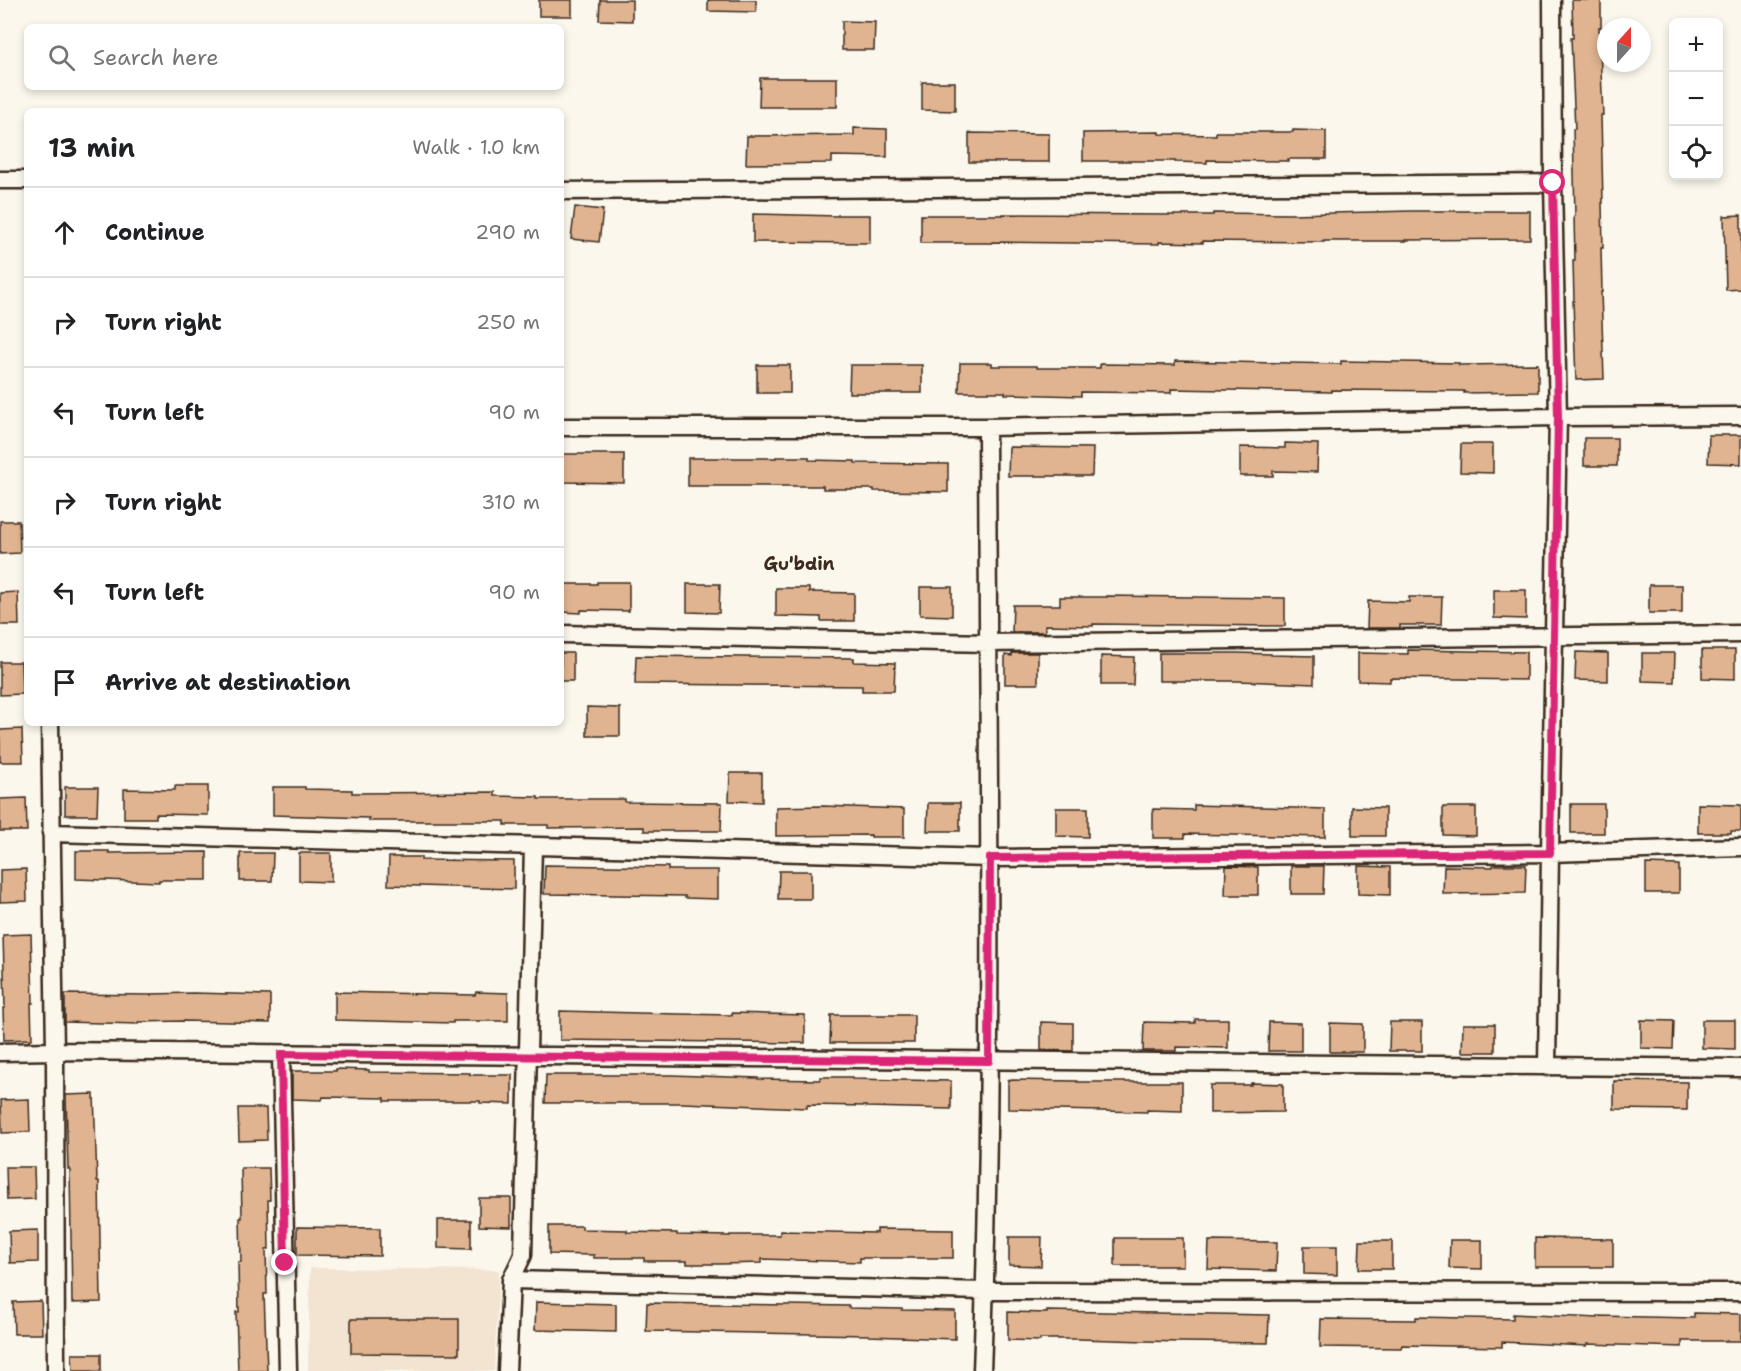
<!DOCTYPE html>
<meta charset="utf-8">
<style>
:root{--surface:#fff;--page:#f2f2f2;--text:#202124;--muted:#757577;--line:#e0e0e0}
body{margin:0;font-family:"Shantell Sans",sans-serif;background:var(--page);color:var(--text)}
.controls{position:absolute;right:18px;top:18px;display:grid;overflow:hidden;border-radius:9px;box-shadow:0 3px 9px #0003}
.controls button{width:54px;height:54px;display:grid;place-items:center;padding:0;border:0;border-bottom:2px solid var(--line);background:var(--surface);color:var(--text);font:30px sans-serif}
.compass{position:absolute;left:1597px;top:18px;width:54px;height:54px;border-radius:50%;background:var(--surface);box-shadow:0 3px 9px #0003;rotate:21deg}
.stop{position:absolute;width:18px;height:18px;margin:-14px;border:4px solid #db2777;border-radius:50%;background:#fff}
.stop.end{background:#db2777;border-color:#fff;box-shadow:0 2px 6px #0008}
.list{margin:0;padding:0;list-style:none}
h2{display:flex;justify-content:space-between;align-items:center;height:78px;margin:0;padding:0 24px;font-size:26px}
h2 small{font-size:20px;font-weight:400;color:var(--muted)}
.list li{display:grid;grid-template-columns:39px 1fr auto;gap:18px;align-items:center;box-sizing:border-box;height:90px;padding:0 24px;border-top:2px solid var(--line)}
.list b{display:block;font-size:22px;white-space:nowrap}
.list em{font-size:20px;font-style:normal;color:var(--muted)}
.icon{flex:none;width:33px;height:33px;fill:none;stroke:currentColor;stroke-width:2;stroke-linecap:round;stroke-linejoin:round}
.map{position:relative;flex:none;width:1741px;height:1371px;overflow:hidden}
.search{position:absolute;background:var(--surface);box-shadow:0 3px 9px #0003;left:24px;top:24px;width:540px;height:66px;display:flex;align-items:center;gap:15px;box-sizing:border-box;padding:0 21px;border-radius:9px;color:var(--muted);font-size:22px}
.panel{position:absolute;background:var(--surface);box-shadow:0 3px 9px #0003;left:24px;top:108px;width:540px;height:618px;border-radius:9px}
.map>svg:first-child{display:block}
.built{fill:#f3e3d1}
.building{fill:#e0b491;stroke:#3b2a1e;stroke-width:1.5}
.lines{fill:none;stroke-linecap:round;stroke-linejoin:round}
.street-casing{stroke:#3b2a1e;stroke-width:21}
.street{stroke:#fbf7ec;stroke-width:16}
.route{stroke:#db2777;stroke-width:8}
.labels{text-anchor:middle;dominant-baseline:central;stroke-width:6;stroke-linejoin:round;paint-order:stroke}
.quarter-label{font-size:18px;font-weight:bold;fill:#3b2a1e;stroke:#fbf7ec}
</style>
<div class="map">
<svg width="1741" height="1371" viewBox="0 0 1741 1371">
<rect width="100%" height="100%" fill="#fbf7ec"/>
<filter id="ink" filterUnits="userSpaceOnUse"><feTurbulence type="fractalNoise" baseFrequency=".0167" numOctaves="2"/><feDisplacementMap in="SourceGraphic" scale="12" xChannelSelector="R" yChannelSelector="G"/><feConvolveMatrix kernelMatrix="1 2 1 2 8 2 1 2 1" color-interpolation-filters="sRGB"/></filter>
<g filter="url(#ink)">
<!-- built -->
<path class="built" d="M310 1268 499 1270 494 1371H308Z"/>
<!-- building -->
<path class="building" d="M539 0H572V16H539Z
M600 0H632V21L599 20Z
M708 0H756V12L708 11Z
M1572 0H1601V27H1599L1603 115H1601L1603 203H1602L1603 248H1601L1602 292H1601L1604 379 1576 380 1573 301H1574L1573 261H1575L1574 216H1575L1573 129H1575L1571 38H1573Z
M842 21 875 22 874 50H842Z
M760 78H837V107H759Z
M922 82H955V111L922 110Z
M854 128 887 129V157L832 156V163L746 164 747 136 854 135Z
M1293 130 1326 131V159H1288V161L1207 160V163L1175 162V161H1083V133L1159 132V134L1216 135V132H1293Z
M969 133 1049 134V162H969Z
M575 207 603 210 599 242 571 239Z
M1412 211H1530V239L1406 240V241H1324V242L1203 241V243L1159 242V244L992 242V243H921V215H1003V214L1170 215H1213V213L1292 214Z
M753 214 838 216V215H870V243L753 242Z
M1741 215V289L1726 290 1724 216Z
M1175 361 1341 364V361L1459 363V365L1538 364V392L1464 393V391L1331 390V392L1171 389V393L1081 392V396L1005 394V392H959L960 363H992V366H1037V368H1100V364L1175 365Z
M757 365H790V393H757Z
M850 365H922V393H849Z
M1709 435H1741V464L1708 463Z
M1584 438H1617V466H1584Z
M1285 443 1318 444 1317 472 1273 471V476H1240V447L1285 448Z
M1461 444H1493V473L1460 472Z
M1009 447 1093 448 1092 476H1008Z
M561 454H624V483L561 482Z
M776 457H809V460L855 461V463L948 464V492L874 491V489H823V486H688V458H776Z
M0 521H19L20 553 0 554Z
M597 582H629V611L581 610V613L561 612V584H597Z
M687 584H720L719 613 687 612Z
M1649 585H1682V613H1649Z
M920 587H952V616L920 615Z
M776 588H809V592L854 593V621H821V617L776 616Z
M1494 590H1526V619L1494 618Z
M18 592 19 625H0V593Z
M1107 596 1285 598V626L1093 624V626L1045 625V632H1012L1013 605H1060V597H1107Z
M1409 597H1442L1441 625H1400V628H1367L1368 601 1409 602Z
M1408 650 1526 652V680L1390 678V682L1358 681V653L1408 654Z
M1702 650H1735V679L1702 678Z
M1576 652 1608 653V681L1575 680Z
M561 653H573V681H561Z
M1012 653H1038V684H1005V655L1012 656Z
M1159 653H1237L1271 654V655L1314 656V684L1238 681H1159Z
M1642 653H1675L1674 682 1642 681Z
M636 656 854 658V662L895 663 894 691H862V686L635 684Z
M1101 656 1134 657 1133 685H1101Z
M0 662H21L22 694 0 695Z
M587 707 620 708V736H587Z
M22 729 23 762H0V730Z
M730 773H762V802L729 801Z
M175 786H208V815L156 814V818H124V789L175 790Z
M65 787H98L97 815H65Z
M273 787H305V789L352 790V793L495 792V796L538 797V799H625V802L722 803 721 831H644V827L548 828V825H505V821H369V818L273 815Z
M26 798 27 831H0V799Z
M928 803H960V831H927Z
M1571 804H1604V833H1571Z
M1698 804 1741 805V831H1731V833H1698Z
M1194 805 1325 809V837L1185 834V838H1153V809L1194 810Z
M823 806 904 809V837H871V835L776 836V807Z
M1352 807 1385 808V836H1352Z
M1443 807H1476V836L1443 835Z
M1056 808H1088V837L1056 836Z
M76 851H109V853L207 852V880H159V882L76 879Z
M240 853H273L272 881H240Z
M299 853H331V882L299 881Z
M389 857H421V860L514 861V889L388 885Z
M1646 864 1679 865V893H1646Z
M545 865 668 867V870H718V899L685 898V896L544 894Z
M1493 865H1526L1525 893 1443 894 1444 866 1493 867Z
M1226 866 1258 867V895H1225Z
M1291 866H1324L1323 894H1291Z
M1358 866 1390 867V895L1358 894Z
M26 869 27 901 0 902V870Z
M779 871H811V899H778Z
M31 934 33 1003H31L32 1039 4 1040 3 1008H5L3 935Z
M335 992 475 995 476 992 508 993V1021H453V1023L335 1020Z
M193 993 270 995V1023L183 1021 138 1022V1024L65 1022V994L151 995V994Z
M560 1011 678 1014 732 1015V1013L805 1015V1043L560 1040Z
M831 1015H914V1043H830Z
M1195 1019H1228V1048L1176 1047V1051H1143L1144 1022 1195 1023Z
M1641 1020 1674 1021 1673 1049 1641 1048Z
M1702 1020H1735V1049L1702 1048Z
M1041 1022 1073 1023V1051L1041 1050Z
M1269 1022 1301 1023V1051H1268Z
M1390 1022H1422V1051H1389Z
M1330 1023 1363 1024V1052H1330Z
M1463 1024H1495V1052H1462Z
M336 1069 369 1070V1072L470 1073V1075H512V1104L480 1103V1101H385V1098L323 1097 322 1100 292 1099V1071H336Z
M546 1075H671L758 1078V1079L820 1080V1077H852V1079L951 1081V1109L866 1107V1106L807 1105V1108L683 1103H545Z
M1008 1080 1077 1081V1082H1182V1111L1147 1110V1112L1008 1109Z
M1614 1081 1687 1082V1110L1614 1109Z
M1251 1083 1283 1084V1112L1210 1113V1085H1251Z
M94 1094 97 1181H99L101 1302 72 1303 70 1169H68L66 1095Z
M29 1099 30 1132 2 1133 1 1100Z
M238 1108H266L267 1140 239 1141Z
M6 1167H34L35 1199 7 1200Z
M241 1168H269L270 1200H268L269 1249 266 1250 267 1294H264L267 1371H238L236 1312H239L238 1262H241L240 1218H242Z
M479 1198H511V1227L479 1226Z
M438 1220H471V1249L438 1248Z
M549 1226H582V1229L627 1230V1232L677 1233V1235L730 1236V1235H780V1231L877 1233V1229L953 1230V1258H860V1262L762 1259V1263L720 1264H687V1261H644V1258H594V1255L549 1254Z
M297 1227 380 1228V1256L297 1255Z
M38 1230V1262L10 1263 9 1231Z
M1009 1237H1042L1041 1266 1009 1265Z
M1115 1238H1183V1266H1115Z
M1535 1238 1613 1239V1267H1535Z
M1450 1240H1482V1269L1449 1268Z
M1209 1241 1277 1242 1276 1271 1208 1269Z
M1360 1241H1392V1269H1359Z
M1304 1246H1337V1275L1304 1274Z
M41 1301 42 1334H14L13 1302Z
M536 1302 616 1304V1332L535 1330Z
M647 1303 849 1306V1308L902 1309V1310L955 1311V1339L869 1336V1335L646 1331Z
M1047 1311 1269 1315 1268 1343 1179 1342 1079 1339H1040V1341L1008 1340V1312L1047 1313Z
M1694 1313 1741 1314V1341H1682V1347L1587 1344V1346L1502 1342V1347L1402 1345 1401 1348 1320 1347 1321 1319 1416 1320V1317L1513 1319V1314L1598 1318V1316L1694 1318Z
M351 1319H459V1354L351 1353Z
M72 1354H101V1371H73Z"/>
<g class="lines">
<defs>
<path id="street" d="M0 180H27
M561 191 1553 183
M561 427H987L1558 417 1741 416
M561 634 988 643 1741 634
M50 723 55 1051 56 1371
M51 833 990 858 1550 853 1741 847
M0 1052 55 1051 1741 1068
M281 1054 288 1371
M1547 1067 1550 853 1558 417 1553 183 1552 0
M511 1280 985 1291 1741 1292
M507 1371 511 1280 523 1255 533 847
M982 1371C994 1056 988 742 987 427"/>
</defs>
<!-- street casing -->
<use href="#street" class="street-casing"/>
<!-- street -->
<use href="#street" class="street"/>
</g>
</g>
<g class="lines" filter="url(#ink)">
<!-- route -->
<path class="route" d="M285 1263 281 1054 989 1061 990 858 1550 853 1558 417 1553 183"/>
</g>
<g class="labels">
<!-- quarter labels -->
<g class="quarter-label">
<text x="799" y="564">Gu'bdin</text>
</g>
</g>
</svg>
<div class="controls">
<button>+</button>
<button>−</button>
<button><svg class="icon" aria-label="locate" viewBox="0 0 24 24"><circle cx="12" cy="12" r="6"/><path d="M12 2v4M12 18v4M2 12h4M18 12h4"/></svg></button>
</div>
<svg class="compass" viewBox="-18 -18 36 36"><path d="M0-13l5 13h-10z" fill="#e53935"/><path d="M0 13l5-13h-10z" fill="#757577"/></svg>
<div class="stop" style="left:1553px;top:183px"></div>
<div class="stop end" style="left:285px;top:1263px"></div>
<div class="search"><svg class="icon" aria-label="search" viewBox="0 0 24 24"><circle cx="10" cy="10" r="6"/><path d="M15 15l6 6"/></svg>Search here</div>
<section class="panel">
<h2>13 min<small>Walk · 1.0 km</small></h2>
<ul class="list">
<li><svg class="icon" aria-label="ahead" viewBox="0 0 24 24"><path d="M12 20V5M6 11l6-6 6 6"/></svg><div><b>Continue</b></div><em>290 m</em></li>
<li><svg class="icon" aria-label="right" viewBox="0 0 24 24"><path d="M7 20v-9h11M14 6l5 5-5 5"/></svg><div><b>Turn right</b></div><em>250 m</em></li>
<li><svg class="icon" aria-label="left" viewBox="0 0 24 24"><path d="M17 20v-9H6M10 6l-5 5 5 5"/></svg><div><b>Turn left</b></div><em>90 m</em></li>
<li><svg class="icon" aria-label="right" viewBox="0 0 24 24"><path d="M7 20v-9h11M14 6l5 5-5 5"/></svg><div><b>Turn right</b></div><em>310 m</em></li>
<li><svg class="icon" aria-label="left" viewBox="0 0 24 24"><path d="M17 20v-9H6M10 6l-5 5 5 5"/></svg><div><b>Turn left</b></div><em>90 m</em></li>
<li><svg class="icon" aria-label="arrive" viewBox="0 0 24 24"><path d="M6 21V4h12l-3 4 3 4H6"/></svg><div><b>Arrive at destination</b></div></li>
</ul>
</section>
</div>
